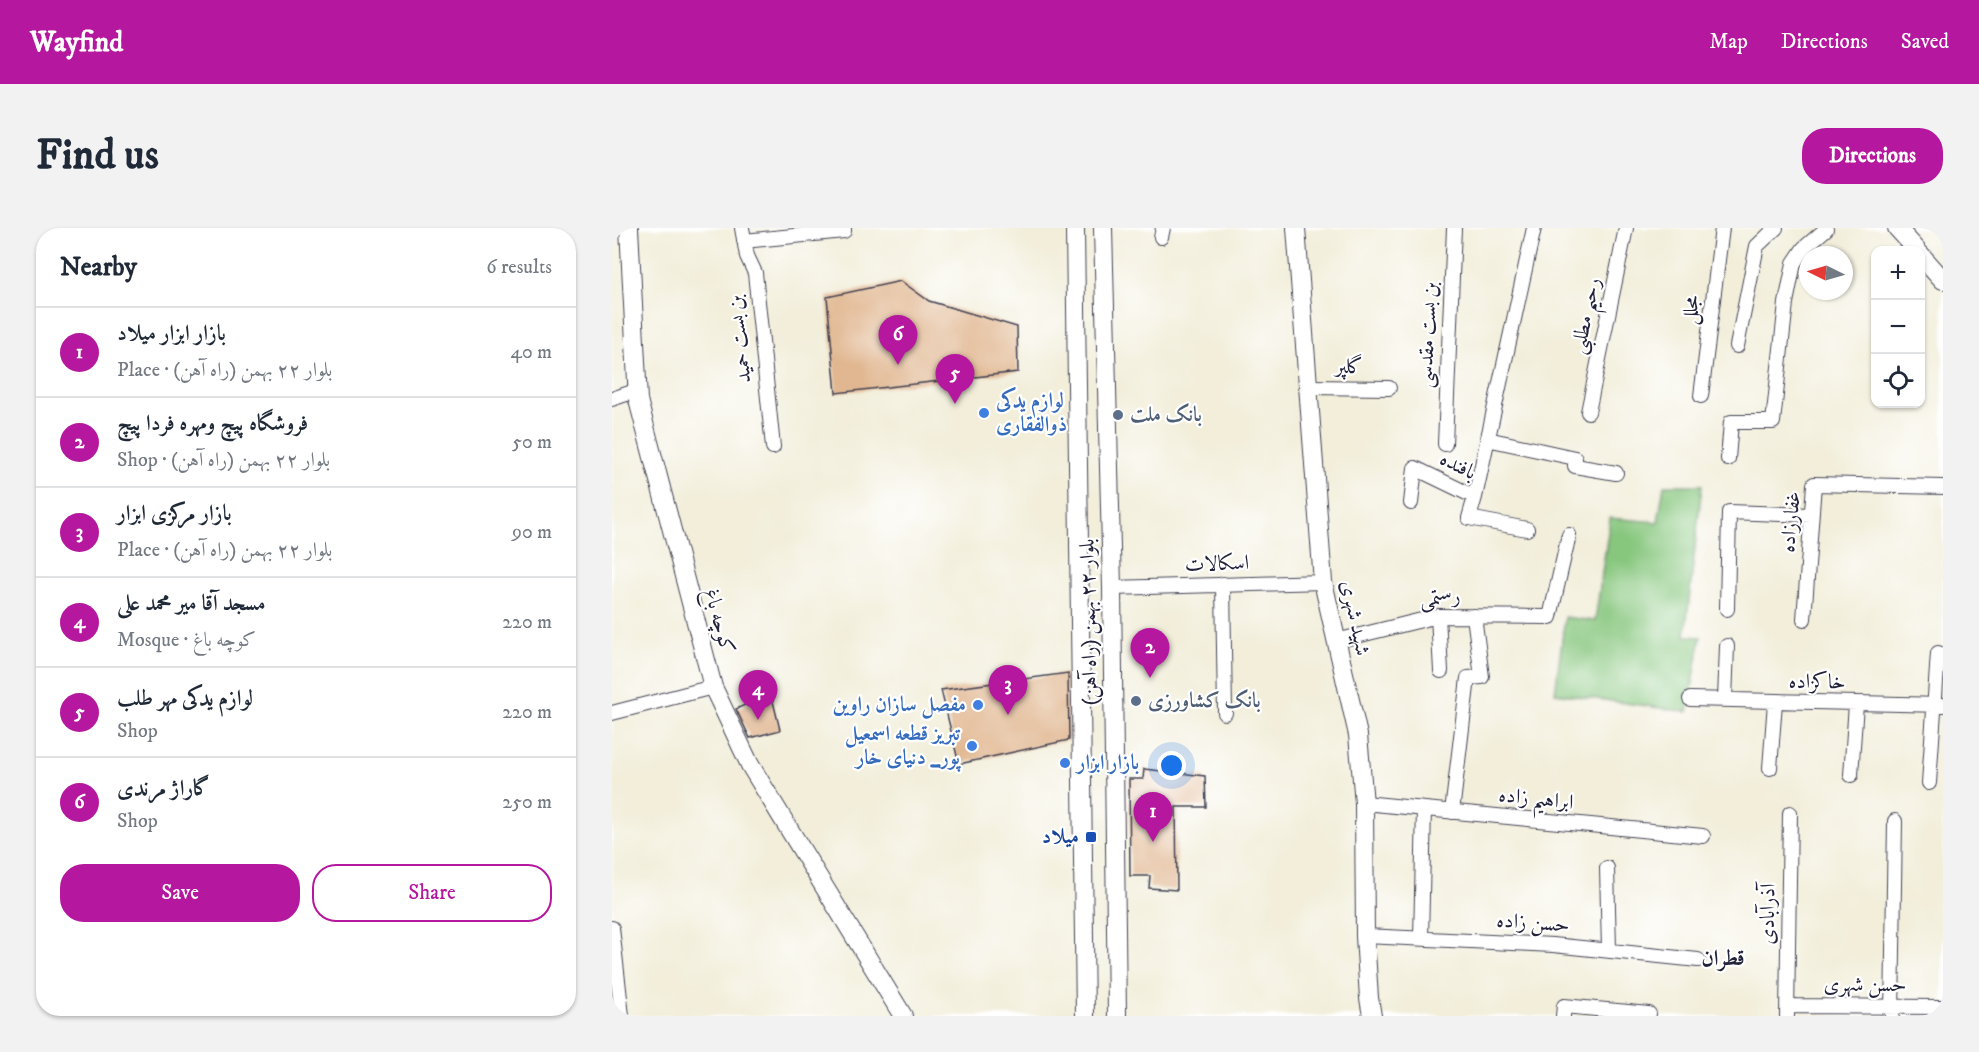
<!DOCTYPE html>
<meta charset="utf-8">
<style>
:root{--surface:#fff;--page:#f2f2f3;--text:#1f2937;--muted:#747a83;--line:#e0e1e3;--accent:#b5179e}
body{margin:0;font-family:"IM FELL DW Pica",Amiri,serif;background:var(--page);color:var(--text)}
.controls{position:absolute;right:18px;top:18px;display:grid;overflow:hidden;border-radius:12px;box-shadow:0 2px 4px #0004}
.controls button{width:54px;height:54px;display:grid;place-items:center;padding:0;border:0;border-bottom:2px solid var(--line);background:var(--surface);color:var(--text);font:30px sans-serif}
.compass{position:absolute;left:1187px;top:18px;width:54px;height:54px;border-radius:50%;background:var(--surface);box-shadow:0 2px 4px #0004;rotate:275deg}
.you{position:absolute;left:560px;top:538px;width:21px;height:21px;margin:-15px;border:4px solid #fff;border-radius:50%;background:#1a73e8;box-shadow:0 0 0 9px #1a73e833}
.badge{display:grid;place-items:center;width:39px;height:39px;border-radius:50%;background:var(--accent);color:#fff;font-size:20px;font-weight:700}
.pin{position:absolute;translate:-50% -50px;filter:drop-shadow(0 2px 3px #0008)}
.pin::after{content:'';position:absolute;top:32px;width:21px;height:18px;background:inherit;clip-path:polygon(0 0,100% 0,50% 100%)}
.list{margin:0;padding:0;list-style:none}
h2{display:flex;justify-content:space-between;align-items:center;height:78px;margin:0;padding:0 24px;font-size:26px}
h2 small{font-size:20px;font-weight:400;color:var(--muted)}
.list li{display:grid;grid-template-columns:39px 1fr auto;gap:18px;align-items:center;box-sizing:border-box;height:90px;padding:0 24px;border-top:2px solid var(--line)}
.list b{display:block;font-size:22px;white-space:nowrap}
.list p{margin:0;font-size:20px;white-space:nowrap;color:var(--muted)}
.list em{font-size:20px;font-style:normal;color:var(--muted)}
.actions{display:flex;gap:12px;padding:18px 24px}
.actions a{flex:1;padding:14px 0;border:2px solid var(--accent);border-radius:24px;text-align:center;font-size:21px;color:var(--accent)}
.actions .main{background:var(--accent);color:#fff}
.icon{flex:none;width:33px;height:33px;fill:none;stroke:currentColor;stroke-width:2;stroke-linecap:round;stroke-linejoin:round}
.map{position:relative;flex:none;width:1331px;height:788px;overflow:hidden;border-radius:24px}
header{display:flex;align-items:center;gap:36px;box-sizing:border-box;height:84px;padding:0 30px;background:var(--accent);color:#fff}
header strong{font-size:28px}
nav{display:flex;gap:33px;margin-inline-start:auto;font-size:21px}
.intro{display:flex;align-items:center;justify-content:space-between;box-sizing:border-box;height:144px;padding:0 36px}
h1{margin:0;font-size:42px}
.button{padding:15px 27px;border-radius:24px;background:var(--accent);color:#fff;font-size:21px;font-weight:700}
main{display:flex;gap:36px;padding:0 36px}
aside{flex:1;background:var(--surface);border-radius:24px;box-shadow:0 2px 4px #0004}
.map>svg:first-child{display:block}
.green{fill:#86c67d;stroke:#54745c;stroke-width:1.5}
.building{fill:#e1b791}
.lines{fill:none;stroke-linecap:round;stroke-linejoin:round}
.minor-casing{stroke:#414153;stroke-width:16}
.major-casing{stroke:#414153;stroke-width:20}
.minor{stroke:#fff;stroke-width:14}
.major{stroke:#fff;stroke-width:18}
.shop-dot{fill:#3f7fe0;stroke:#fff;stroke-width:2}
.service-dot{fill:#5c6f8a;stroke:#fff;stroke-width:2}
.transit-dot{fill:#1a4fb4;stroke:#fff;stroke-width:2}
.labels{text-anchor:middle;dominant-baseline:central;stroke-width:4.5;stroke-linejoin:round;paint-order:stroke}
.street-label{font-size:21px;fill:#22223b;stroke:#fff}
.shop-label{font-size:21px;font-weight:bold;fill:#366cbe;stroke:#fff;text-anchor:start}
.service-label{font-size:21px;font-weight:bold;fill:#4e5e75;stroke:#fff;text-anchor:start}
.transit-label{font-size:21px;font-weight:bold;fill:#164399;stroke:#fff;text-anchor:end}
.neighbourhood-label{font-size:22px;font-weight:bold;fill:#22223b;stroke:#fff}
</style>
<header>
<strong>Wayfind</strong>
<nav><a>Map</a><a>Directions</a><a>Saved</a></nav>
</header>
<div class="intro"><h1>Find us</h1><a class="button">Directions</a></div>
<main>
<aside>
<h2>Nearby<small>6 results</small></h2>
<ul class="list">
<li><span class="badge">1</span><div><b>بازار ابزار میلاد</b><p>Place · بلوار ۲۲ بهمن (راه آهن)</p></div><em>40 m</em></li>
<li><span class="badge">2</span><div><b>فروشگاه پیچ ومهره فردا پیچ</b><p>Shop · بلوار ۲۲ بهمن (راه آهن)</p></div><em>50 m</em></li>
<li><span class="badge">3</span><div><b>بازار مرکزی ابزار</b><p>Place · بلوار ۲۲ بهمن (راه آهن)</p></div><em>90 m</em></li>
<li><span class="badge">4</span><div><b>مسجد آقا میر محمد علی</b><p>Mosque · کوچه باغ</p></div><em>220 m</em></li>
<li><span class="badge">5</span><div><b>لوازم یدکی مهر طلب</b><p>Shop</p></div><em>220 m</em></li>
<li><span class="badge">6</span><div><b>گاراژ مرندی</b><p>Shop</p></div><em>250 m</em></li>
</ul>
<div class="actions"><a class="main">Save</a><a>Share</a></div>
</aside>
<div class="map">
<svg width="1331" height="788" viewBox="0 0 1331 788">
<rect width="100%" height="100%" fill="#fff"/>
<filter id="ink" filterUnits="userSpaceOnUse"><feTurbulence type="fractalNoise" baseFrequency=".0167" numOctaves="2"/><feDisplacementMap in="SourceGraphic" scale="12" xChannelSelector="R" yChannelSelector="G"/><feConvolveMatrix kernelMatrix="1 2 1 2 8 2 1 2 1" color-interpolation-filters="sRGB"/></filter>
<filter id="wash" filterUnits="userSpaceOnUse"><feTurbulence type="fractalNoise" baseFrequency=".008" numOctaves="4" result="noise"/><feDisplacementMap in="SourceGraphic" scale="24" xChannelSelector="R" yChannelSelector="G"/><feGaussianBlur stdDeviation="1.35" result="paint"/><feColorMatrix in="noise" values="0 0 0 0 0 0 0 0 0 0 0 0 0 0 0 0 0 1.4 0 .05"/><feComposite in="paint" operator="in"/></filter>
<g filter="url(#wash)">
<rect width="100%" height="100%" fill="#f2eeda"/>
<!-- green -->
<path class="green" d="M1052 257H1090L1073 408 1089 409 1076 484 943 465 953 389 983 393 998 290 1046 294Z"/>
<g id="blocks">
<!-- building -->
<path class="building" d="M289 53 317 73 405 99 406 144 224 165 215 69Z
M456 445 457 512 347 536 329 462Z
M159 465 168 502 138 510 124 481Z
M532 541 593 548 594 579H564L565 662 537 660 538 648H518L517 551H531Z"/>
</g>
</g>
<g filter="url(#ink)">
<use href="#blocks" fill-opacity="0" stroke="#414153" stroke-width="1.5"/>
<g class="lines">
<defs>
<path id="minor" d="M130 0 135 28 143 45 161 219
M549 9 551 0
M132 13 232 3V0
M1125 118 1145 18 1164 0
M696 159 777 160
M1089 168 1110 0
M0 171 26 162
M976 184 1014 0
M875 211 963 230V238L1004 245
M833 216 842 0
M1116 231 1119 194H1161L1174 75 1182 35 1192 20 1214 1
M863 269 922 0
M799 275 803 240 863 269 857 290 915 301
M611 356 613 485
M500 360 711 354
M1115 381 1117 284 1199 287
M826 388 829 443
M1192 391 1202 256 1331 259
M724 413 826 388 938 389 957 307
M1078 471 1331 477
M1113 472 1115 418
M0 485 101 459
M1158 540 1163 474
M1239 547 1244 476
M1317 555 1326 425
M752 575 1091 608
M840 584 856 450 870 449 862 388
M995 640 997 722
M0 700 10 788
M753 708 941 717 1086 732
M809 710 812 581
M1176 778 1331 779
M951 788 952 778 1037 786
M1175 788 1178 585
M1280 788 1283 593"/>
<path id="major" d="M17 0 26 172 101 459 138 537 291 788
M463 0 473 788
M491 0 500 360 505 788
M684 0 711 354 746 507 752 575 753 708 757 770 760 788
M1285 0 1305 22
M1308 26 1331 52"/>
</defs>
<!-- minor casing -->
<use href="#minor" class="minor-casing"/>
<!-- major casing -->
<use href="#major" class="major-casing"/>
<!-- minor -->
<use href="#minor" class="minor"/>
<!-- major -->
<use href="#major" class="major"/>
</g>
</g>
<!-- markers -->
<g class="shop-dot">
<circle cx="372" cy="185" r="6"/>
<circle cx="366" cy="477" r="6"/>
<circle cx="360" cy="518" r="6"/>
<circle cx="453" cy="535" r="6"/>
</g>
<g class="service-dot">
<circle cx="506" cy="187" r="6"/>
<circle cx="524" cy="473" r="6"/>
</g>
<rect class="transit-dot" x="473" y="603" width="12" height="12" rx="3"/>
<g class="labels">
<!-- street labels -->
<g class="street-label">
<text transform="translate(1079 82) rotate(-83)">مجلل</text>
<text transform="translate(974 88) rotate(-78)">رحیم مطلبی</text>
<text transform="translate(816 107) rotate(-87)">بن بست مقدسی</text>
<text transform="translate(128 111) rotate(-96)">بن بست حمید</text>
<text transform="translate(737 139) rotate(1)">گلپر</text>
<text transform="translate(846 238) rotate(27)">بافنده</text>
<text transform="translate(1179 294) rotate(-84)">غفارزاده</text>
<text transform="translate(605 336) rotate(-2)">اسکالات</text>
<text transform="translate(828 370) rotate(-6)">رستمی</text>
<text transform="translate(743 390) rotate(78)">شهید شهری</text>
<text transform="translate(107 393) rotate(75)">کوچه باغ</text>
<text transform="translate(477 394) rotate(-91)">بلوار ۲۲ بهمن (راه آهن)</text>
<text transform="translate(1205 454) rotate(1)">خاکزاده</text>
<text transform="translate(924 571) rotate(6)">ابراهیم زاده</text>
<text transform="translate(1156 686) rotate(-89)">آذرآبادی</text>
<text transform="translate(921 695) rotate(4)">حسن زاده</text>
<text x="1253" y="757">حسن شهری</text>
</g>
<!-- shop labels -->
<g class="shop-label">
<text x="384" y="173">لوازم یدکی<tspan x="384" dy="24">ذوالفقاری</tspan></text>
<text x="354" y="477" text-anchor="end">مفصل سازان راوین</text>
<text x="348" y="506" text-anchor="end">تبریز قطعه اسمعیل<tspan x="348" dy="24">پور_ دنیای خار</tspan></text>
<text x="465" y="535">بازار ابزار</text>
</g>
<!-- service labels -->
<g class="service-label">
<text x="518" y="187">بانک ملت</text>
<text x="536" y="473">بانک کشاورزی</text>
</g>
<!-- transit labels -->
<g class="transit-label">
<text x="467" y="609">میلاد</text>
</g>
<!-- neighbourhood labels -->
<g class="neighbourhood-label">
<text x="1111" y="730">قطران</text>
</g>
</g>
</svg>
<div class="controls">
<button>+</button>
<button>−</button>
<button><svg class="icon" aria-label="locate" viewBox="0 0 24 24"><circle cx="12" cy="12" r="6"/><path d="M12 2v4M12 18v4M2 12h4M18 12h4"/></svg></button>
</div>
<svg class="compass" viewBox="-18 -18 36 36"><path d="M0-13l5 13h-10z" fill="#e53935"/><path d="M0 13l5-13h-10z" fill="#747a83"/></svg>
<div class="you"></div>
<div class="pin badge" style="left:541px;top:614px">1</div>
<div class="pin badge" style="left:538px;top:450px">2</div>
<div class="pin badge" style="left:396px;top:487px">3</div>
<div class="pin badge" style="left:146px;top:492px">4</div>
<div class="pin badge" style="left:343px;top:176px">5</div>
<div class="pin badge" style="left:286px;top:137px">6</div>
</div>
</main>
